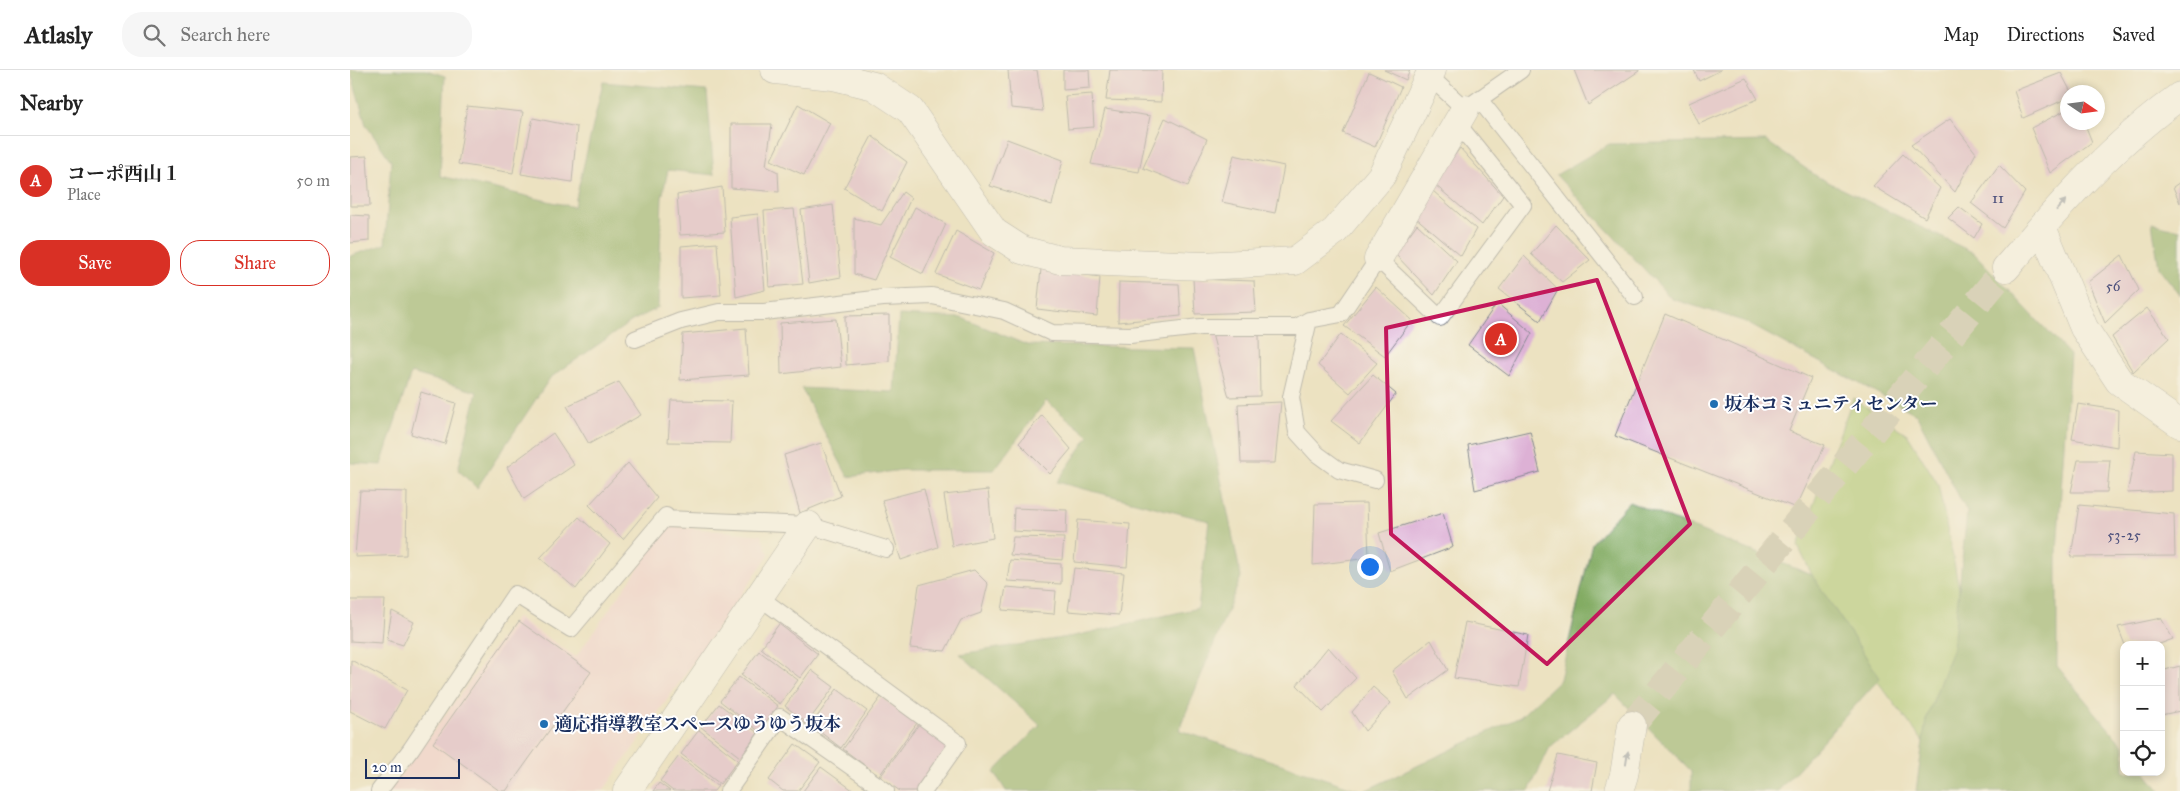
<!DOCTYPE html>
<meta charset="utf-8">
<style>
:root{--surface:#fff;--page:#f6f6f6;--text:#222;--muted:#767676;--line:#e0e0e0;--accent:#d93025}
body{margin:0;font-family:"IM FELL Great Primer","Noto Serif JP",serif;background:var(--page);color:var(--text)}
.controls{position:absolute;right:15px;bottom:15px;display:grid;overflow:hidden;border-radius:10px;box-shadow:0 2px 8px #0003}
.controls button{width:45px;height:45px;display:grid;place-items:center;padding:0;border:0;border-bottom:1px solid var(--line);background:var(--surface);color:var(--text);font:25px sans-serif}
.compass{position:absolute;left:1710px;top:15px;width:45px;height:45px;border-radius:50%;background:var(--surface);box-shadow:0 2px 8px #0003;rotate:103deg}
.scale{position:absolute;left:15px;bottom:12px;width:95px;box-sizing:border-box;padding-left:5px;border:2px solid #1b2f5e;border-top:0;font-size:14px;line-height:18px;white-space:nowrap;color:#1b2f5e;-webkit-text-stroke:4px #fff;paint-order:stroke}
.you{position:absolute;left:1019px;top:496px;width:18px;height:18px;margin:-12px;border:4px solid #fff;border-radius:50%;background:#1a73e8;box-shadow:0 0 0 8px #1a73e833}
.badge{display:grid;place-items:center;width:32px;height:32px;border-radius:50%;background:var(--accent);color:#fff;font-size:16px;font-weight:700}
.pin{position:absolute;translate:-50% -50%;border:2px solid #fff;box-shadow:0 1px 5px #0006}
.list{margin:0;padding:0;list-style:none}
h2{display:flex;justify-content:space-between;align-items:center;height:65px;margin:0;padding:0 20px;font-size:21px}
h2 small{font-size:16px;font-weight:400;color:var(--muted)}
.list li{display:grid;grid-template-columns:32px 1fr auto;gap:15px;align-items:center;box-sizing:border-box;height:90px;padding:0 20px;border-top:1px solid var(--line)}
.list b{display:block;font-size:19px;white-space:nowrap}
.list p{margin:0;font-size:16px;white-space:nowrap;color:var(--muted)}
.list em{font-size:16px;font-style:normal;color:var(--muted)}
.actions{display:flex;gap:10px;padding:15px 20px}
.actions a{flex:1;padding:11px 0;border:1px solid var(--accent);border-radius:20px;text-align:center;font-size:18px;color:var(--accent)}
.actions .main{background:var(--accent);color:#fff}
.icon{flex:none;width:28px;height:28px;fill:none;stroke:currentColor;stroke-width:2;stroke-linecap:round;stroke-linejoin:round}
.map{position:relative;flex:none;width:1830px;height:721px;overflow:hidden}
header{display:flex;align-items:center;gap:30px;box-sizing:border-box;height:70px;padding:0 25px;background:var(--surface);border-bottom:1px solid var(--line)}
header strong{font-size:24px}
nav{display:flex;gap:28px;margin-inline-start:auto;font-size:18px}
.search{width:350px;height:45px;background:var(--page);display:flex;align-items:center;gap:12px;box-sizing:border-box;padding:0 18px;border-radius:20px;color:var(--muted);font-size:19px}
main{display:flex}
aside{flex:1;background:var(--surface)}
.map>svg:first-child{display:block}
.built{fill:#f5cfd9}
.green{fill:#a4c871;stroke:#607c68}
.forest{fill:#83ac63;stroke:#4f6e60}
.building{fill:#ddb1d5}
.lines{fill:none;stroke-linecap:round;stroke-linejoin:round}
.street-tunnel{stroke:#c2bead;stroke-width:28;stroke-dasharray:28 14;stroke-linecap:butt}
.lane-casing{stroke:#848890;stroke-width:18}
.street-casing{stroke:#848890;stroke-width:29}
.lane{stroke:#fff;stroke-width:16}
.street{stroke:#fff;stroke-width:28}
.oneway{fill:#8d97ae}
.marked{fill:none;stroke:#c2185b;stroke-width:4;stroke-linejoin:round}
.poi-dot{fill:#1f6fb2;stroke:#fff;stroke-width:2}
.labels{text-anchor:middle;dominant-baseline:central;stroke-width:4;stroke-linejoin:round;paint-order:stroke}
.number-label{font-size:15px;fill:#4c507c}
.poi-label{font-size:18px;font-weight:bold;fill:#1b2f5e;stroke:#fff;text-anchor:start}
</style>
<header>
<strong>Atlasly</strong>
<div class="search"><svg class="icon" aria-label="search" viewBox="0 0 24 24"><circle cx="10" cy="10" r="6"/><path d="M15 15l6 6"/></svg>Search here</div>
<nav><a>Map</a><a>Directions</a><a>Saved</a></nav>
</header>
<main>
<aside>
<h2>Nearby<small></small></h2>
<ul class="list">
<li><span class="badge">A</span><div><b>コーポ西山１</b><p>Place</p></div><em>50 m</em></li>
</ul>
<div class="actions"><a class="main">Save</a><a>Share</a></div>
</aside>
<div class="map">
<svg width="1830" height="721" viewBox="0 0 1830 721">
<rect width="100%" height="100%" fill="#fff"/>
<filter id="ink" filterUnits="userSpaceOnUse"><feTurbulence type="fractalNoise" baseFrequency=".02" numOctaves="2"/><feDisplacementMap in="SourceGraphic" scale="10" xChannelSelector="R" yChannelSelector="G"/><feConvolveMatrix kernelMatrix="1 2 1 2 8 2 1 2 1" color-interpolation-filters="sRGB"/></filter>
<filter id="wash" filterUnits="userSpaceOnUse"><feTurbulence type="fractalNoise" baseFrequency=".0096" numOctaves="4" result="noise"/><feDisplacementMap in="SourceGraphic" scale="20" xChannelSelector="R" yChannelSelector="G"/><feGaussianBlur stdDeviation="1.12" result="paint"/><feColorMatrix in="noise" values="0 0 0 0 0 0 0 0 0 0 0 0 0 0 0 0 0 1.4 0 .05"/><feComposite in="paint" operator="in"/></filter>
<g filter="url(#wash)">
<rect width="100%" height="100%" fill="#ece2c1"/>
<!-- built -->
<path class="built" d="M318 456 411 465 419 485 253 721H39L167 547 226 587Z"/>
<!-- green -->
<path class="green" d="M1503 328 1557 364 1588 414 1622 582 1602 710 1488 559 1448 476Z"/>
<!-- forest -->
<path class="forest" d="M0 0H76L95 6 90 106 224 137 253 12 357 21 364 105 318 100 312 128 308 238 282 251 200 308 127 418 108 400 127 322 61 303 31 395 0 393V186L35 174 41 91 16 55Z
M1416 71 1468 107 1624 183 1720 285 1707 482V596L1774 677V702H1795L1810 721H1566L1576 650 1603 577 1617 442 1566 344 1393 251 1322 229 1206 105 1259 74Z
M1802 153 1830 160V225L1809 198Z
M549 245 612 248 677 275 844 278 891 507 829 660 1012 721H656L644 702 690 655 610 584 724 566 848 538 859 451 707 412 739 366 696 331 644 400H553L498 407 451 318 544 322Z
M1279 432 1462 505 1530 608 1428 721H1341V701L1265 624 1200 677 1179 721H1014L1170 647 1210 609 1242 473Z"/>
<g id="blocks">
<!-- building -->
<path class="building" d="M658 0H687L693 41 661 38Z
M713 0H739L740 18 713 20Z
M760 0H812L811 32 756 30Z
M1034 0H1060L1056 10Z
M1224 0H1289V1L1238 35Z
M1344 0H1371L1349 11Z
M1019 2 1051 17 1025 77 993 63Z
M1711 3 1721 22H1718V28L1673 48 1664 21Z
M1396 8 1408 29 1349 54 1339 33Z
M742 24 744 57 718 59 715 26Z
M448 34 480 53 454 105 421 90Z
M117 36 173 42 163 103 108 94Z
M755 39 800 46 789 102 741 94Z
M1718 39V52H1734L1742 72 1700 103 1681 58Z
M183 48 227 57 222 112 171 104Z
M815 48 857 69 838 116 793 98Z
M1600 49 1626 83 1605 122 1561 75Z
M381 54H422L416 96 428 102 429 122 381 118Z
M522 66 557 92 532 141 494 118Z
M657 69 713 90 702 135 640 116Z
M1110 78 1153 126 1132 155 1084 114Z
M1553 84 1590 118 1575 148 1523 116Z
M884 85 934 96 925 143 872 132Z
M17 86 20 136H0V87Z
M1649 95 1675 122 1653 158 1621 133Z
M1830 112V133L1823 117Z
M372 117 375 162 330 165 327 125Z
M1083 121 1126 159 1111 186 1064 146Z
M553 122 561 128 524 210 504 204V148L531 155Z
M483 135 491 207 459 213 451 140Z
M565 137 596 154 573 204 540 187Z
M1609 137 1632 154 1624 168 1598 148Z
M444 139 453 214 419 217 414 141Z
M408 144 415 220 386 227 380 147Z
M0 145 19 146V171L0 173Z
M1067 154 1107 191 1084 225 1045 184Z
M1206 155 1240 190 1212 212 1181 184Z
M606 161 644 183 629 220 586 204Z
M367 173 371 225 331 228V176Z
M1772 185 1789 220 1755 253 1738 212Z
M1174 186 1208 219 1190 251 1149 219Z
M691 199 750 207 747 246 687 239Z
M843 209 904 211 906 242 845 244Z
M769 212 829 214 831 246 768 252Z
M1026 217 1062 250 1035 286 994 256Z
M1147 233 1182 263 1159 306 1118 275Z
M1797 238 1819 268 1783 302 1762 267Z
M1315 244 1461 308 1439 361 1475 375 1446 438 1265 366Z
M539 245V291L496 295 495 246Z
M486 249 491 297 431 304 430 253Z
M396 258 399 305 330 310 333 264Z
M862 264 909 265 910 326 879 327Z
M991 264 1027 293 1000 323 968 295Z
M1023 305 1046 324 1010 373 981 351Z
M269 312 291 345 239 374 217 336Z
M71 322 106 333 95 374 61 364Z
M321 330 382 331 380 373 318 372Z
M931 332 925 393H891L888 334Z
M1728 334 1768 340 1767 377 1722 369Z
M692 345 721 379 700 404 669 373Z
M1180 361 1190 402 1125 420 1118 375Z
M203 363 224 395 174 429 157 397Z
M471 373 491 426 450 443 434 385Z
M1786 381 1822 383V421L1777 423Z
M1728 390H1760L1757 422H1721Z
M278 393 307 428 273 469 239 435Z
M574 419 588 477 551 490 532 430Z
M638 420 643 468 602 476 594 425Z
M10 421 57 422 56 485 5 487Z
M1017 433 1019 488 963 495 965 434Z
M1729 435 1824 444 1825 486 1721 487Z
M664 438 717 440 716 464 663 461Z
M1093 443 1103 477 1040 501 1029 463Z
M229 447 260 474 226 519 190 488Z
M728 450 780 454 777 497 724 492Z
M663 467 714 468 712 490 660 485Z
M660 490 711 494V514L657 511Z
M724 498 774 503 769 545 718 541Z
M624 500 638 514 631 543 611 550 595 581 560 578 569 515Z
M656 517 706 521 704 544 652 540Z
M0 530H35L32 573 0 571Z
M42 541 64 552 53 575 37 570Z
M1811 548 1823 569 1807 575H1775L1768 557Z
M169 551 241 602 156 721H150L83 673Z
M1115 552 1178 565 1169 617 1104 608Z
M429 554 468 584 450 608 411 578Z
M1081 570 1098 600 1058 629 1042 601Z
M978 577 1006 608 973 642 947 615Z
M409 581 448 610 430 634 391 605Z
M1 590 57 620 35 659 0 641Z
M1830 596V641L1811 645V601Z
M461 600 484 617 457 653 435 636Z
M389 607 428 636 410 662 370 631Z
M1023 617 1041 633 1015 661 1002 642Z
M487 619 517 641 491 678 461 655Z
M531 627 567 653 529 706 493 679Z
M369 634 408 663 390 687 351 657Z
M569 654 601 678 569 721H550L530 707Z
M349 660 388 690 370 714 331 684Z
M445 674 470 692 448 721H433L419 710Z
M1208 685 1247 693 1242 721H1197Z
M329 686 368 716 364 721H323L310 711Z
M471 697 504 721H453Z
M309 713 320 721H303Z"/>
</g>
</g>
<g filter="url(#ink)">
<use href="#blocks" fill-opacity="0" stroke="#848890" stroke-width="1"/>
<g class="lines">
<!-- street-tunnel -->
<path class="street-tunnel" d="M1282 655 1656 198"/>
<defs>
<path id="lane" d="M1079 6 1115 39 1171 0
M1129 29 1285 227
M959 250 941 327 947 362 967 384 989 400 1025 410
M285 269 331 251 369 242H414L533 228 582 226 654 241 702 263 780 265 850 257H947L959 250 991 244 1028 189 1090 248 1173 135 1107 53
M409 527 608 673 574 721
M29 721 61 679 165 524 221 559 316 446V449L458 455 536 479
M378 721 430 647 536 721"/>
<path id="street" d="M425 0 483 6 524 16 560 40 644 162 672 180 710 190 852 196 945 191 985 161 1032 105 1082 0
M1692 157 1734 258 1769 311 1830 354
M1028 189 1115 39
M1656 198C1709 136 1763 74 1830 26
M277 721 458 455
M1269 721 1274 705 1282 655"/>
</defs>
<!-- lane casing -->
<use href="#lane" class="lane-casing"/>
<!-- street casing -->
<use href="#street" class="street-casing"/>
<!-- lane -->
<use href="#lane" class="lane"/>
<!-- street -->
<use href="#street" class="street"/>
</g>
<!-- one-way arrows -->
<defs><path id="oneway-solid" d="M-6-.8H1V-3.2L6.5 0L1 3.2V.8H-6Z" transform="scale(1.25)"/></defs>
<g class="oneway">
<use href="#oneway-solid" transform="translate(1711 135) rotate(-48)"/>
<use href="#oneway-solid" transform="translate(1277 688) rotate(-81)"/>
</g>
</g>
<!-- marked area -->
<path d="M0 0H1830V721H0ZM1247 210 1340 454 1197 594 1041 464 1036 258Z" fill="#ece2c1" fill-opacity=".55" fill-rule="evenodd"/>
<path class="marked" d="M1247 210 1340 454 1197 594 1041 464 1036 258Z"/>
<!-- markers -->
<g class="poi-dot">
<circle cx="1364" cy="334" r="5"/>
<circle cx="194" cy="654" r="5"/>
</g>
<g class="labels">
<!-- number labels -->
<g class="number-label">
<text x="1648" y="128">11</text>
<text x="1763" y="216">56</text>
<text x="1774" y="465">53-25</text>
</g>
<!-- poi labels -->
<g class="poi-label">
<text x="1374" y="334">坂本コミュニティセンター</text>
<text x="204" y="654">適応指導教室スペースゆうゆう坂本</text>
</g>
</g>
</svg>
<div class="controls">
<button>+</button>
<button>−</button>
<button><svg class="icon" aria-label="locate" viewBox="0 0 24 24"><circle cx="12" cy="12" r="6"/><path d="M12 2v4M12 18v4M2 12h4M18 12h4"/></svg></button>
</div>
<svg class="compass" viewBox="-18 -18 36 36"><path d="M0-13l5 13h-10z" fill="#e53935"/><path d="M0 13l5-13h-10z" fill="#767676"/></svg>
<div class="scale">20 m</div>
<div class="you"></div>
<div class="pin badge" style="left:1151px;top:269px">A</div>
</div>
</main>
